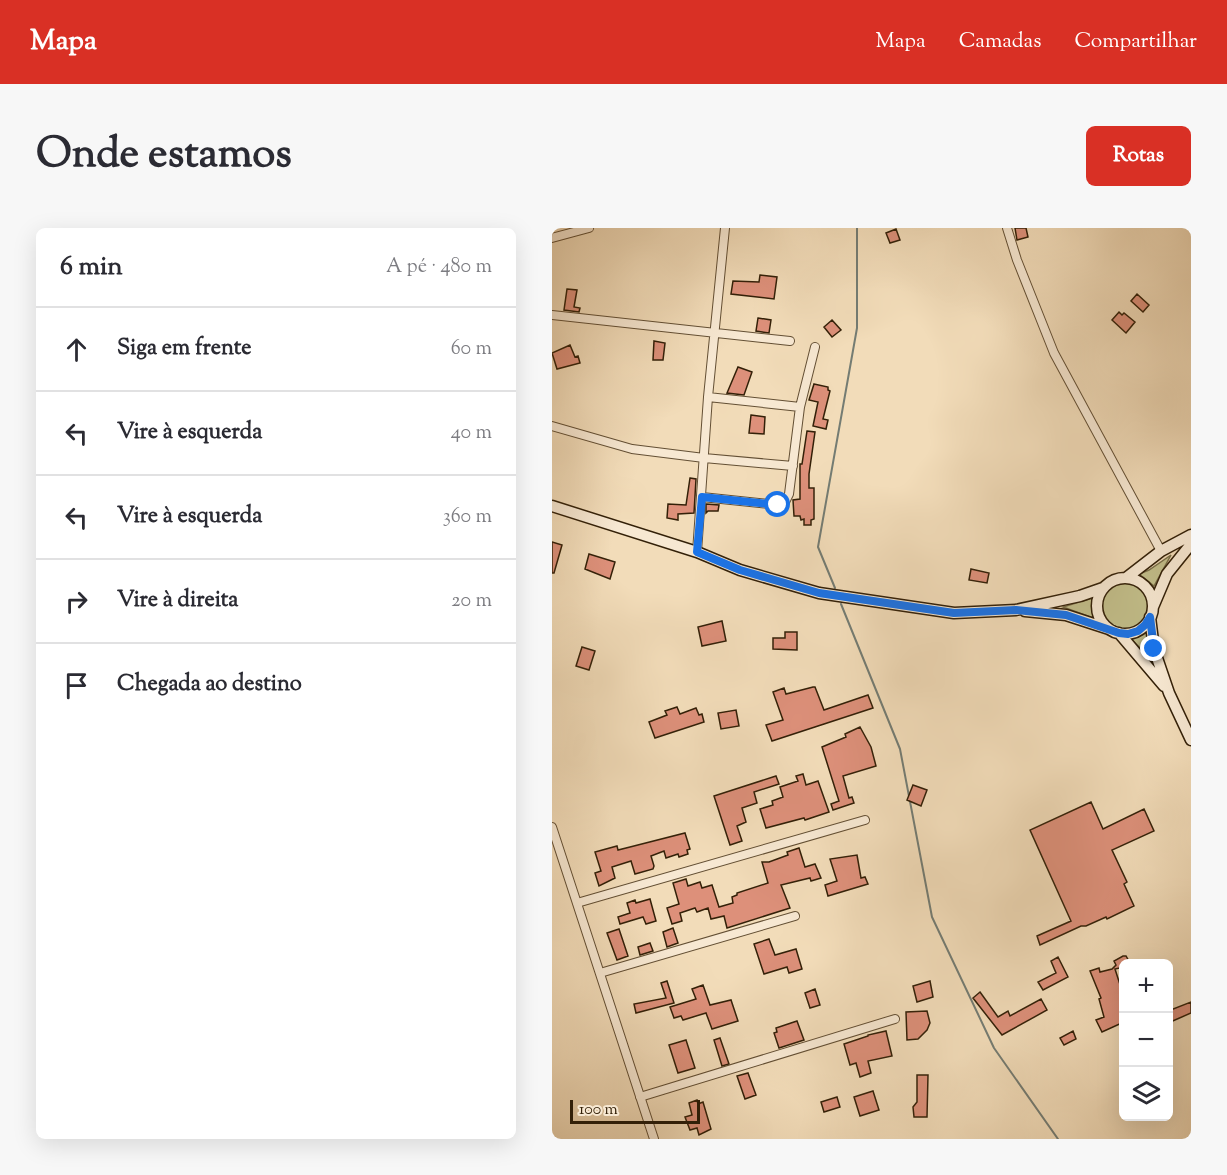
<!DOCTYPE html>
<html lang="pt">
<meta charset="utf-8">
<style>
:root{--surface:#fff;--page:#f7f7f7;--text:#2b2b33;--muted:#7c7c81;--line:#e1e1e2;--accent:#d93025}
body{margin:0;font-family:"Sorts Mill Goudy",serif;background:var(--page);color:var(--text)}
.controls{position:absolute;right:18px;bottom:18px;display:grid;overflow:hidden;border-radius:9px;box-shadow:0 6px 24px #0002}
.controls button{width:54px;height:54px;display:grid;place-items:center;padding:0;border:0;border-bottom:2px solid var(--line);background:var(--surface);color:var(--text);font:30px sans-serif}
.scale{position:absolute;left:18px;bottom:15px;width:130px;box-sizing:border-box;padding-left:6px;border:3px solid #332008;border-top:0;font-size:16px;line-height:21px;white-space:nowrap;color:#332008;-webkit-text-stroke:4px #f7e8d2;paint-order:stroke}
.stop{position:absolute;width:18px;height:18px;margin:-14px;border:4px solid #1a73e8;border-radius:50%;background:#fff}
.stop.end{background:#1a73e8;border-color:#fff;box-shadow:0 2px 6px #0008}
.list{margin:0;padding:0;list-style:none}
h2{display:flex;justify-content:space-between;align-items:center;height:78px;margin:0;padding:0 24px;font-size:26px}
h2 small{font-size:20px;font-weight:400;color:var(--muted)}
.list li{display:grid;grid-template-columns:39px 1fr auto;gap:18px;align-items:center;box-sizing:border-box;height:84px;padding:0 24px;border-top:2px solid var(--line)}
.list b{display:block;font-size:22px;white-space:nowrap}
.list em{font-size:20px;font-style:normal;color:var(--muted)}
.icon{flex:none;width:33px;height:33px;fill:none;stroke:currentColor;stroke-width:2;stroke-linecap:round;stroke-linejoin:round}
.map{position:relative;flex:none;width:639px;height:911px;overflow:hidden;border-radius:9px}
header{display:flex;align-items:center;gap:36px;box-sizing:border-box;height:84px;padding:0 30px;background:var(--accent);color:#fff}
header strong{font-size:28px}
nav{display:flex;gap:33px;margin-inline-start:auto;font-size:21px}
.intro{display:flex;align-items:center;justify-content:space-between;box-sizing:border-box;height:144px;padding:0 36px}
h1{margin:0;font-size:42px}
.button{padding:15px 27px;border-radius:9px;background:var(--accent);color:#fff;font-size:21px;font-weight:700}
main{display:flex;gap:36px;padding:0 36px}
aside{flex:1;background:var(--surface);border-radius:9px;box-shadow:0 6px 24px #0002}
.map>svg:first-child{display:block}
.green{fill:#c2be8a;stroke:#7a6f49;stroke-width:1.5}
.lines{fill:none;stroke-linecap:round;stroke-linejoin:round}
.stream{stroke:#747c73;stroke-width:2}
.building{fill:#dd907a;stroke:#332008;stroke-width:1.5}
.street-casing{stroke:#634f34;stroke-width:10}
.secondary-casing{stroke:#332008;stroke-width:13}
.street{stroke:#f7e8d2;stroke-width:8}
.secondary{stroke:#f7e8d2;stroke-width:10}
.route{stroke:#1a73e8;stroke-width:8}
</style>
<header>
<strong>Mapa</strong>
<nav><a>Mapa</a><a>Camadas</a><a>Compartilhar</a></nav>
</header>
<div class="intro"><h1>Onde estamos</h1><a class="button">Rotas</a></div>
<main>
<aside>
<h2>6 min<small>A pé · 480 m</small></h2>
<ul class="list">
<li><svg class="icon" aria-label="ahead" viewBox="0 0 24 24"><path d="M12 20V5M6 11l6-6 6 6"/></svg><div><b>Siga em frente</b></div><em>60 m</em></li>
<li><svg class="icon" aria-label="left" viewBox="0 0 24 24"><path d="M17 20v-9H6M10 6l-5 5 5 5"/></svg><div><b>Vire à esquerda</b></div><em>40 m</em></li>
<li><svg class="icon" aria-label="left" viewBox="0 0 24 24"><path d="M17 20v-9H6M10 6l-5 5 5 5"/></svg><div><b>Vire à esquerda</b></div><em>360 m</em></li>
<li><svg class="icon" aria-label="right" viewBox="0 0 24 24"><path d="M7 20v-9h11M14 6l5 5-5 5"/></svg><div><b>Vire à direita</b></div><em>20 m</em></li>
<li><svg class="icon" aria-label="arrive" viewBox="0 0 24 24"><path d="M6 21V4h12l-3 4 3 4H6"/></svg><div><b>Chegada ao destino</b></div></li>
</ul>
</aside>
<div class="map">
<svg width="639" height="911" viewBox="0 0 639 911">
<rect width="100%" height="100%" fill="#f2dcb9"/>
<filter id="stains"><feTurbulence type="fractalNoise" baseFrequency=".00333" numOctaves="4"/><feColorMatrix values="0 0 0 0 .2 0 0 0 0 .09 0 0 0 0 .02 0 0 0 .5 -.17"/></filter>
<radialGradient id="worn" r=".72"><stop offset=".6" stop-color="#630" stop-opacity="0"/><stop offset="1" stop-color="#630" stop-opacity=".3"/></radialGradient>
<!-- green -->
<path class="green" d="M619 327 602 358 587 346 597 342Z
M550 378a23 23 0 1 1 46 0a23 23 0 1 1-46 0Z
M540 370 541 390 511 379Z
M595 402 596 423 593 425 579 411Z"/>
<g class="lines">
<!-- stream -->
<path class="stream" d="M283 360 266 319 305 100V0
M289 376 348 521 380 689 442 820 506 911"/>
</g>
<!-- building -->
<path class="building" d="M463 0H474L476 9 465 12Z
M344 1 348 12 338 15 334 5Z
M208 47 225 49 222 71 179 66 181 53 207 54Z
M15 61 25 62 22 79 28 80 27 84 12 82Z
M585 66 597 77 591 84 579 73Z
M567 84 570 87 572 85 583 94 574 105 560 92Z
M206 90 219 92 217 105 204 103Z
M280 92 289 102 280 109 272 99Z
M102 113 113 115 111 132H101Z
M18 117 23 129 26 128 28 135 5 141 0 125Z
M186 139 200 144 192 167 175 165Z
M262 156 276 159V162L278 163 271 191 276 192 274 201 261 198 266 174 257 172Z
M199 187 213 189 212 206 197 205Z
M255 203 263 204 257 246V260H262V291L259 292V297H252V291L249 292 248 288H242L241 272 248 271V236H250Z
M138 250 144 251 142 285 126 286V292L115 290 116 276 134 277Z
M154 276 167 277 166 283H156L154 285Z
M0 314 10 317 2 345H0Z
M37 326 63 334 58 351 33 341Z
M419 341 437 345 435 355 417 352Z
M170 393 174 413 150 418 146 399Z
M233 404H245V422L221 421V410H233Z
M30 419 43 423 37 442 24 438Z
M261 459H263L272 482 316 467 321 480 220 513 214 497 231 492 221 464 232 460 234 466Z
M125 479 128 486 144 480 147 487 150 486 152 494 103 510 97 494 115 487 113 483Z
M184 482 187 498 169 501 166 485Z
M308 499 319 519 324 538 291 548 297 570 300 569 302 575 281 582 279 576 287 573 270 519 294 509 293 506Z
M251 546 254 557 266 553 277 584 253 592 252 590 214 600 208 581 221 577 220 573 231 569 228 559 246 553 244 548Z
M224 548 227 556 202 564 205 575 190 580 194 594 185 598 190 613 178 617 162 568Z
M361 557 375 562 369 578 355 572Z
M539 574 551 601 592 581 602 603 560 622 575 654 572 656 582 678 555 691 554 689 534 698H529L488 717 485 708 519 693 478 602Z
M133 605 138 621 135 622 136 626 127 629 126 626 114 630 112 623 99 628 102 638 101 641 83 646 79 633 60 639 63 650 47 658 43 645 49 643 43 624 65 618 66 622 78 619Z
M247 620 253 639 263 636 269 650 259 653 258 650 229 657 238 680 175 700 172 688 159 691 156 680 145 684 143 680 128 685 130 693 120 696 115 680 127 676 121 655 134 651 136 658 148 654 150 660 160 657 167 679 181 675 180 669 185 667V665L216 655 210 634H217L236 627 235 624Z
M305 627 309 650 313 649 316 656 276 668 273 657 285 653 278 631Z
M98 671 104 693 94 696 91 689 68 696 66 689 78 685 75 675 83 672 84 675Z
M121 700 126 715 115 719 111 704Z
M67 701 76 728 65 732 55 705Z
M217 711 223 727 244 721 250 741 237 745 235 739 212 746 202 716Z
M98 715 101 723 88 727 86 719Z
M571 728H574L578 735H572V739L563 741 572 769V794L550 804 544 792 552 789 547 771 549 770 538 743 547 740 548 744 560 741 564 737 562 733Z
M506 729 516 749 491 762 486 754 504 745 499 733Z
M115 753 122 775 84 785 82 776 114 770 109 755Z
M378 753 381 769 365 774 361 758Z
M151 757 158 777 179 772 186 793 160 801 154 785 131 792 129 788 122 790 118 779 144 771 140 761Z
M263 761 268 777 258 780 253 765Z
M428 764 446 789 456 783 458 788 489 771 495 782 450 807 421 770Z
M639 774V785L616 795V783Z
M375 783 378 795 375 802 366 811 355 812 354 784Z
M245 793 252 812 227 820 222 805 225 804 224 800Z
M334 803 340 828 316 833 319 845 308 849 304 835 298 837 292 816 316 808V807Z
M521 803 524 811 512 817 508 810Z
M168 810 177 836 170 838 162 812Z
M134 812 143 840 126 845 117 817Z
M196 845 204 867 193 871 185 848Z
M365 847H376L375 889H362L361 879 365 874Z
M321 863 327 882 308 888 302 869Z
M285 869 288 879 272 884 269 874Z
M145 872 146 876 151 874 159 901 147 907 145 900 138 902 133 889 140 887 137 875Z"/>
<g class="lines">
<defs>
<path id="street" d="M455 0 465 32 502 125 609 323
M0 10 37 0
M0 87 238 113
M156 169 248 179
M0 198 80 221 152 230 241 238
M150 269 226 277 233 274 237 266 248 179 263 119
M145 324 156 169 173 0
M0 599 102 911
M25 675 313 592
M48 745 243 688
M88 869 343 791"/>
<path id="secondary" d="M0 278 145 324 188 342 267 365 402 385 464 382 528 368 551 360
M574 350 609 323 639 307
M545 378a28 28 0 1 1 56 0a28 28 0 1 1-56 0Z
M601 379 615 346 639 316
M473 383 514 387 557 401
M598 389 602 421 617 465 639 512
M567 405 612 458"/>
</defs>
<!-- street casing -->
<use href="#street" class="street-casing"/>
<!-- secondary casing -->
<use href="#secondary" class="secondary-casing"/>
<!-- street -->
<use href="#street" class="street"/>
<!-- secondary -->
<use href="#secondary" class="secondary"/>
</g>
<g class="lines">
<!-- route -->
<path class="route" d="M226 277 150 269 145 324 188 342 267 365 402 385 464 382 514 387 567 405 576 406 586 403 593 397 598 389 602 421"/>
</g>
<rect width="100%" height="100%" filter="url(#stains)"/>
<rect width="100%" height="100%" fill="url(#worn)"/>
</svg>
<div class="controls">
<button>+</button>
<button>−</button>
<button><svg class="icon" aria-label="layers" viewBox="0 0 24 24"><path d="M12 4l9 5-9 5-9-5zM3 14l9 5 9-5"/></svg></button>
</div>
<div class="scale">100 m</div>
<div class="stop" style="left:226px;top:277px"></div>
<div class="stop end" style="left:602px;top:421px"></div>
</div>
</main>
